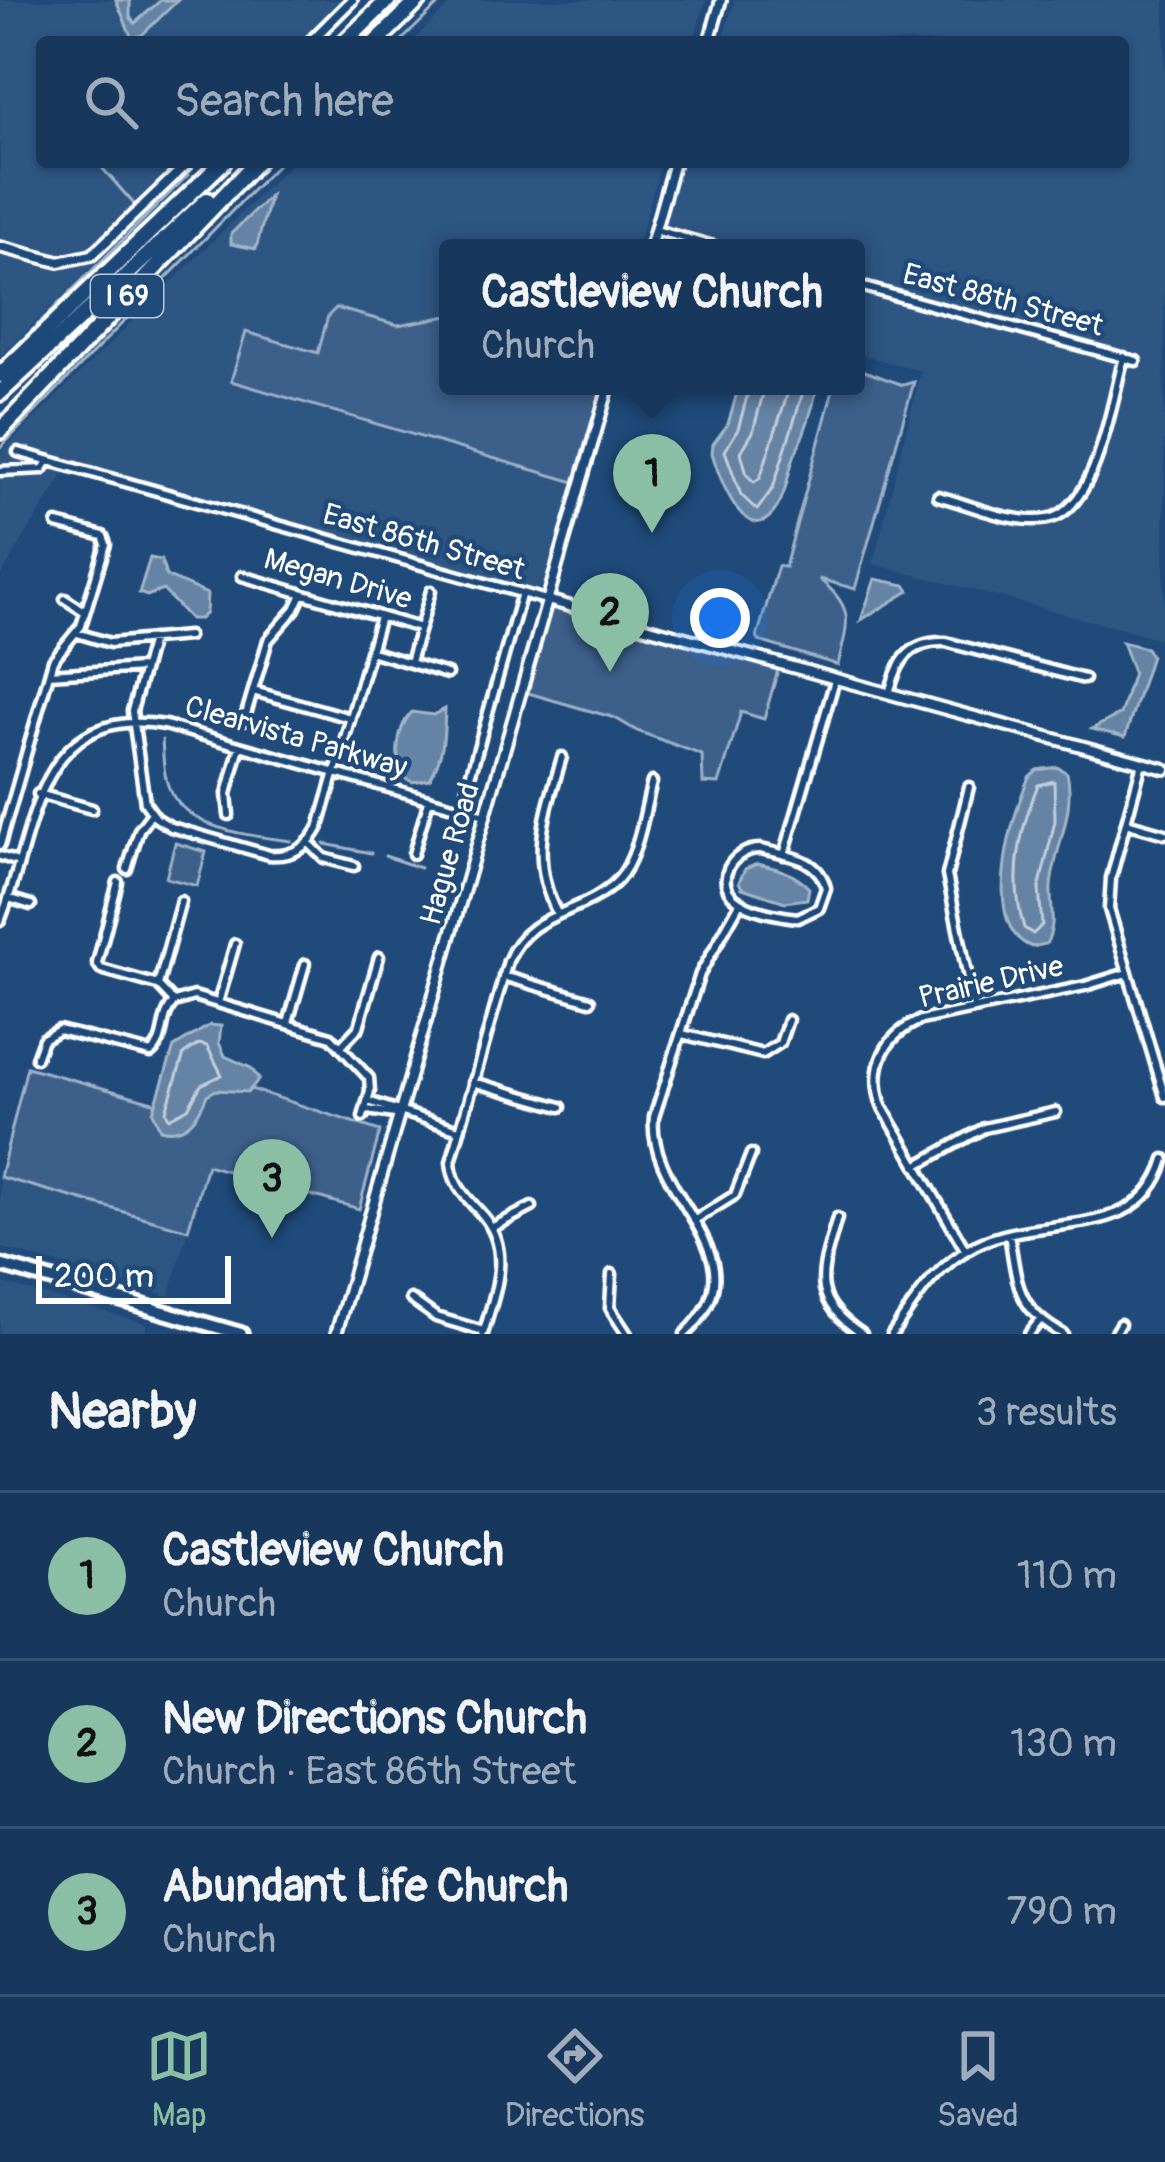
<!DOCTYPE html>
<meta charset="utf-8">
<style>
:root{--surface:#17385c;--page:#244365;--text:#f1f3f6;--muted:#9eacbb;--line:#365272;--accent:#8abfa5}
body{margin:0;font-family:Pangolin,sans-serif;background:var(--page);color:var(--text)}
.scale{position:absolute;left:36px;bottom:30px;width:195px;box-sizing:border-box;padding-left:12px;border:6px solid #fff;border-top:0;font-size:33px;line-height:42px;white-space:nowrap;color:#fff;-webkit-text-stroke:9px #1f4a7a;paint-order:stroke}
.you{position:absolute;left:720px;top:618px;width:42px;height:42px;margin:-30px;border:9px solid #fff;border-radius:50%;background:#1a73e8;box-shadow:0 0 0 18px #1a73e833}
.badge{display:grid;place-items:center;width:78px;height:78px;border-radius:50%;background:var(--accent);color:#111;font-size:39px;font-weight:700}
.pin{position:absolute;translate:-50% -99px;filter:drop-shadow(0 3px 6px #0008)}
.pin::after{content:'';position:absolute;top:63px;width:42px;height:36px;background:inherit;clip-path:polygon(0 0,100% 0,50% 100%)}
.popup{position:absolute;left:439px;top:239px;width:426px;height:156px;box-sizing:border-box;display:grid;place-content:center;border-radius:12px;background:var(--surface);filter:drop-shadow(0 3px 9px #0005);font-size:39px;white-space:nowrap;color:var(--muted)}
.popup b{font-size:45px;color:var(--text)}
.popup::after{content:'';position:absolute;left:50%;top:100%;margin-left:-24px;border:24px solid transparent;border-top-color:var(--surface)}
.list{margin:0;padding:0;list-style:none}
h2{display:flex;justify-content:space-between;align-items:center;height:156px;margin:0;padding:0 48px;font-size:51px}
h2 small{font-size:39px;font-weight:400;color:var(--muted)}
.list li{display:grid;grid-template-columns:78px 1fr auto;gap:36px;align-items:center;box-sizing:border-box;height:168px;padding:0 48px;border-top:3px solid var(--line)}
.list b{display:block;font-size:45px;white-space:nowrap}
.list p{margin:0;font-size:39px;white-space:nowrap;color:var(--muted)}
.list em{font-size:39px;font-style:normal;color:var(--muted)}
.icon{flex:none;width:66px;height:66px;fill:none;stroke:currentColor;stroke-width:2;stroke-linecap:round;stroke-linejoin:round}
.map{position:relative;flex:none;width:1165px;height:1334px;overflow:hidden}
.search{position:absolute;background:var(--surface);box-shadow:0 3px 9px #0004;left:36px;right:36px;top:36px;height:132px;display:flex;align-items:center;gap:30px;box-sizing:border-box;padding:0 42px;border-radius:12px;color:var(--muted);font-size:45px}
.sheet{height:660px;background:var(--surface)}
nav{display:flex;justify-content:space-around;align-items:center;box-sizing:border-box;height:168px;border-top:3px solid var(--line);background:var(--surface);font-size:33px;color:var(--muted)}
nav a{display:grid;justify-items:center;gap:6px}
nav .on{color:var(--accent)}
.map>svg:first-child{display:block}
.built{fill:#2e5683}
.green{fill:#3c618b;stroke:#9eb0c5;stroke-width:3}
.water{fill:#6583a4;stroke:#a3b5c8;stroke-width:3}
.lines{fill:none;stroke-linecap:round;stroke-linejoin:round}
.shore{stroke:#c1cddb;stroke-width:3}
.stream{stroke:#a3b5c8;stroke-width:3}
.minor-casing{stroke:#fff;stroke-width:15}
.tertiary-casing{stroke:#fff;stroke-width:16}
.primary-casing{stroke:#fff;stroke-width:20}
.motorway-casing{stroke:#fff;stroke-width:22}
.minor{stroke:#1f4a7a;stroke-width:6}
.tertiary{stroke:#1f4a7a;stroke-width:8}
.primary{stroke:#1f4a7a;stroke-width:10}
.motorway{stroke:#1f4a7a;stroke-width:14}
.labels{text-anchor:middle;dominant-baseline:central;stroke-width:9;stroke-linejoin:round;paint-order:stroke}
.shield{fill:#1f4a7a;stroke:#bcc9d7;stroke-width:3}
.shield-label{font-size:27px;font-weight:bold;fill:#fff}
.street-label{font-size:30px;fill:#fff;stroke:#1f4a7a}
</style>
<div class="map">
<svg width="1165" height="1334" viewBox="0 0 1165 1334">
<rect width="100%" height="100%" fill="#1f4a7a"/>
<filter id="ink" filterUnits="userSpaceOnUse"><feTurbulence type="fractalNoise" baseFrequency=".00833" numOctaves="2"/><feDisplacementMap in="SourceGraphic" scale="24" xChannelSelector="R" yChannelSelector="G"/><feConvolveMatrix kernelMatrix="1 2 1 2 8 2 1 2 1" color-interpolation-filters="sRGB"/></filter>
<g filter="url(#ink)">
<!-- built -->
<path class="built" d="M0 0H362L320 42H42V162H198L0 357Z
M454 0H706L693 42H412Z
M735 0H1165L1164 640 873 564 921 371 856 353V248H658L681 162H1123V42H722Z
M292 162H661L637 248H448V386H599L545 585 535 591 72 460 0 577V453Z
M0 1177 188 1230 169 1296 0 1247Z
M0 1282 147 1324 145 1334H0Z"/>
<!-- green -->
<path class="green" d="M336 308 398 325 448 316V386H602L574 482 231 381 246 332 318 353 328 316Z
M856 368 903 385 914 382 855 589 819 579C856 608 848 623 838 665L759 641 757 637 778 566 785 567 834 386H856Z
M551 606 778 670 764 719 741 712 719 784 703 783 702 755 637 731 615 718 528 693Z
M175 843 206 852 197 886 166 878Z
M27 1067 160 1104 214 1077 380 1131 359 1209 207 1165 188 1230 0 1177Z"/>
<!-- water -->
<path class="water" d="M116 0H130V17L135 23 161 0H178L142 35 132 38Z
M270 196 256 249 231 244V234Z
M739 386 817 388C812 412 806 430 796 452 788 469 788 489 778 506 748 556 719 478 712 453L713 444 728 424Z
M150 558 161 560 166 576 207 594 206 613 200 619H190L163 590 147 596 139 593Z
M875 579 905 585 909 591 861 620Z
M1122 642 1146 648 1151 656 1125 737 1092 729 1120 714 1123 706 1133 672Z
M445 709C444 736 444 755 430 779L413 782 406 779C392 761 397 727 412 712L433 715Z
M1057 767 1067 773C1076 812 1054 849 1051 887 1050 909 1057 923 1046 944L1032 947C979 927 1012 815 1029 777L1037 770Z
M757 864C778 868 794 873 809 888L807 899 785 902 742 888 739 882 745 869Z
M210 1025 221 1026 219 1043 225 1056 251 1068 259 1079 248 1092 216 1090 207 1095C199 1116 185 1136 160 1129L153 1112 174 1047Z"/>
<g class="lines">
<!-- shore -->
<path class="shore" d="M750 386 738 429 725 451 741 495 757 510 773 488 805 386
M765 386 753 432 741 452 747 475 754 482 760 478 790 386
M1054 781 1055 821 1039 889 1042 925 1033 934 1024 928C1009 880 1019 831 1038 785Z
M199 1044 207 1046 222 1075 201 1085 188 1108 169 1118 166 1111 184 1054Z"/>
<!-- stream -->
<path class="stream" d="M400 42 443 0
M97 162 134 204
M0 362 188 175
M0 448 280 162
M162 740C163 753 163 767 166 779 178 830 248 835 291 841
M325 844 371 853
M385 856 420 868"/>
<defs>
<path id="minor" d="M655 230 721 248
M856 285 1136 361
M18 452 546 600
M0 471 43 469 48 461
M938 496C971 505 1013 525 1047 519 1097 511 1112 400 1124 357
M242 576 420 628
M65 599 85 612
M77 633 110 643 188 636
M152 639 132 711 145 803 156 818 171 827 269 855C292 857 308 848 319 827L380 617
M370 651 447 674
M410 662 431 591
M49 674 143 668
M253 691 350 718
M889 694C897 662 909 640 946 642L1084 679
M244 721 268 640 295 609 302 594
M1142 763 1111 878 1109 909 1165 1097
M969 787 947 875 974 1008
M38 794 92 809
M465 794 521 596
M229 815 227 794 240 746
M1126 823 1165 834
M309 843 324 858 354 866
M0 845 53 660 81 626 106 544 103 536 57 524
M761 849C787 856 819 857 826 888L819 908 798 918C781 916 755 912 740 902 710 884 732 848 761 849Z
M413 854 429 800
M784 855 835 680
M0 856 18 862
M127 869 139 830 152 813
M118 882 97 963 101 969 158 985 174 1002
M8 898 31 905
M557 913C528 858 546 812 562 757
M0 921C36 836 32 703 165 725L485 815
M503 976 590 1001
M158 985 181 901
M174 1002 194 996 331 1037 369 1078 370 1091 363 1117
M218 1003 235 944
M288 1023 305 964
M682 1034 763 1054 780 1043 788 1020
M341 1046 359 1027 379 957
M36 1058 43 1039 59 1030 151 1053C167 1040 159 1017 174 1002
M473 1082 561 1107
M368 1101 459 1130
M367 1110 395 1114
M916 1166 984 1128 1056 1112
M837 1218C822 1273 807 1297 862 1334
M695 1220 735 1195 751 1154
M491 1228 532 1207
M1009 1234C1017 1282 1016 1309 1063 1334
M966 1251 882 1106C869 1068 884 1035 921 1020L1085 986 1127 973
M612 1274 610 1308 627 1334
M411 1299 436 1317 483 1331
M483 1334C494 1295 513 1253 484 1217 468 1198 453 1188 451 1162L508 961C529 909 584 916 618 880 639 857 644 811 652 782
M685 1334C769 1256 646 1199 654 1117L700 974 740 903
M892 1334C916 1299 936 1266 974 1246 1042 1211 1140 1246 1165 1159
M1029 1334 1040 1320
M1114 1334 1120 1324"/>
<path id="tertiary" d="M310 42 352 0
M709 42 721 0
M0 247 59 262 92 255 189 162
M650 248 674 162
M547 600 1165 769
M336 1334 609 386"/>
<path id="primary" d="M0 1265 241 1334"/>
<path id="motorway" d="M345 42 388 0
M376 42 419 0
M0 375 223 162
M0 393 207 200
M0 431 256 162"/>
</defs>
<!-- minor casing -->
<use href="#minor" class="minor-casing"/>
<!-- tertiary casing -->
<use href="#tertiary" class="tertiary-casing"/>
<!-- primary casing -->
<use href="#primary" class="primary-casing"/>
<!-- motorway casing -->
<use href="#motorway" class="motorway-casing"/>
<!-- minor -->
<use href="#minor" class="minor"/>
<!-- tertiary -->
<use href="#tertiary" class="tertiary"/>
<!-- primary -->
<use href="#primary" class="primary"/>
<!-- motorway -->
<use href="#motorway" class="motorway"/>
</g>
</g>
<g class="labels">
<!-- shield labels -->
<rect class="shield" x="91" y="275" width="72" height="42" rx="9"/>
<g class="shield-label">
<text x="127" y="296">I 69</text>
</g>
<!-- street labels -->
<g class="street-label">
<text transform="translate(1003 300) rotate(15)">East 88th Street</text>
<text transform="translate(424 542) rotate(16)">East 86th Street</text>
<text transform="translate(338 579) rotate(16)">Megan Drive</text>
<text transform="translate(296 737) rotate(16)">Clearvista Parkway</text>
<text transform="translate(450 854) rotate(-74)">Hague Road</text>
<text transform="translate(991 982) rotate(-13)">Prairie Drive</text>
</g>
</g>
</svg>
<div class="scale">200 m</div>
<div class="you"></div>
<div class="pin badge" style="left:652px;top:533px">1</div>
<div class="popup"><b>Castleview Church</b>Church</div>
<div class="pin badge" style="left:610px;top:672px">2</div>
<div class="pin badge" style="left:272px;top:1238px">3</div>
<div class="search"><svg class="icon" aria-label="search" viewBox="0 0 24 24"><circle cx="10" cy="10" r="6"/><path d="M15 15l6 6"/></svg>Search here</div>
</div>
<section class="sheet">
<h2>Nearby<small>3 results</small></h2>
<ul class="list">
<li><span class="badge">1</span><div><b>Castleview Church</b><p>Church</p></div><em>110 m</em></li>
<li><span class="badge">2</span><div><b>New Directions Church</b><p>Church · East 86th Street</p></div><em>130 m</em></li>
<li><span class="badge">3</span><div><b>Abundant Life Church</b><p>Church</p></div><em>790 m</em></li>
</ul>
</section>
<nav>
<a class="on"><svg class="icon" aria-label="map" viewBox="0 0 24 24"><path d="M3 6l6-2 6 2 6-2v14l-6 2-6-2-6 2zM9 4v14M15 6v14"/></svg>Map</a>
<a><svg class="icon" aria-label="directions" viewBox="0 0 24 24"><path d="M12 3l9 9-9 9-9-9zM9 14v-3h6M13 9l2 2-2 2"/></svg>Directions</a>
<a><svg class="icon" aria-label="saved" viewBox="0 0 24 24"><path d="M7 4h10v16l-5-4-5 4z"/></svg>Saved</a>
</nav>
